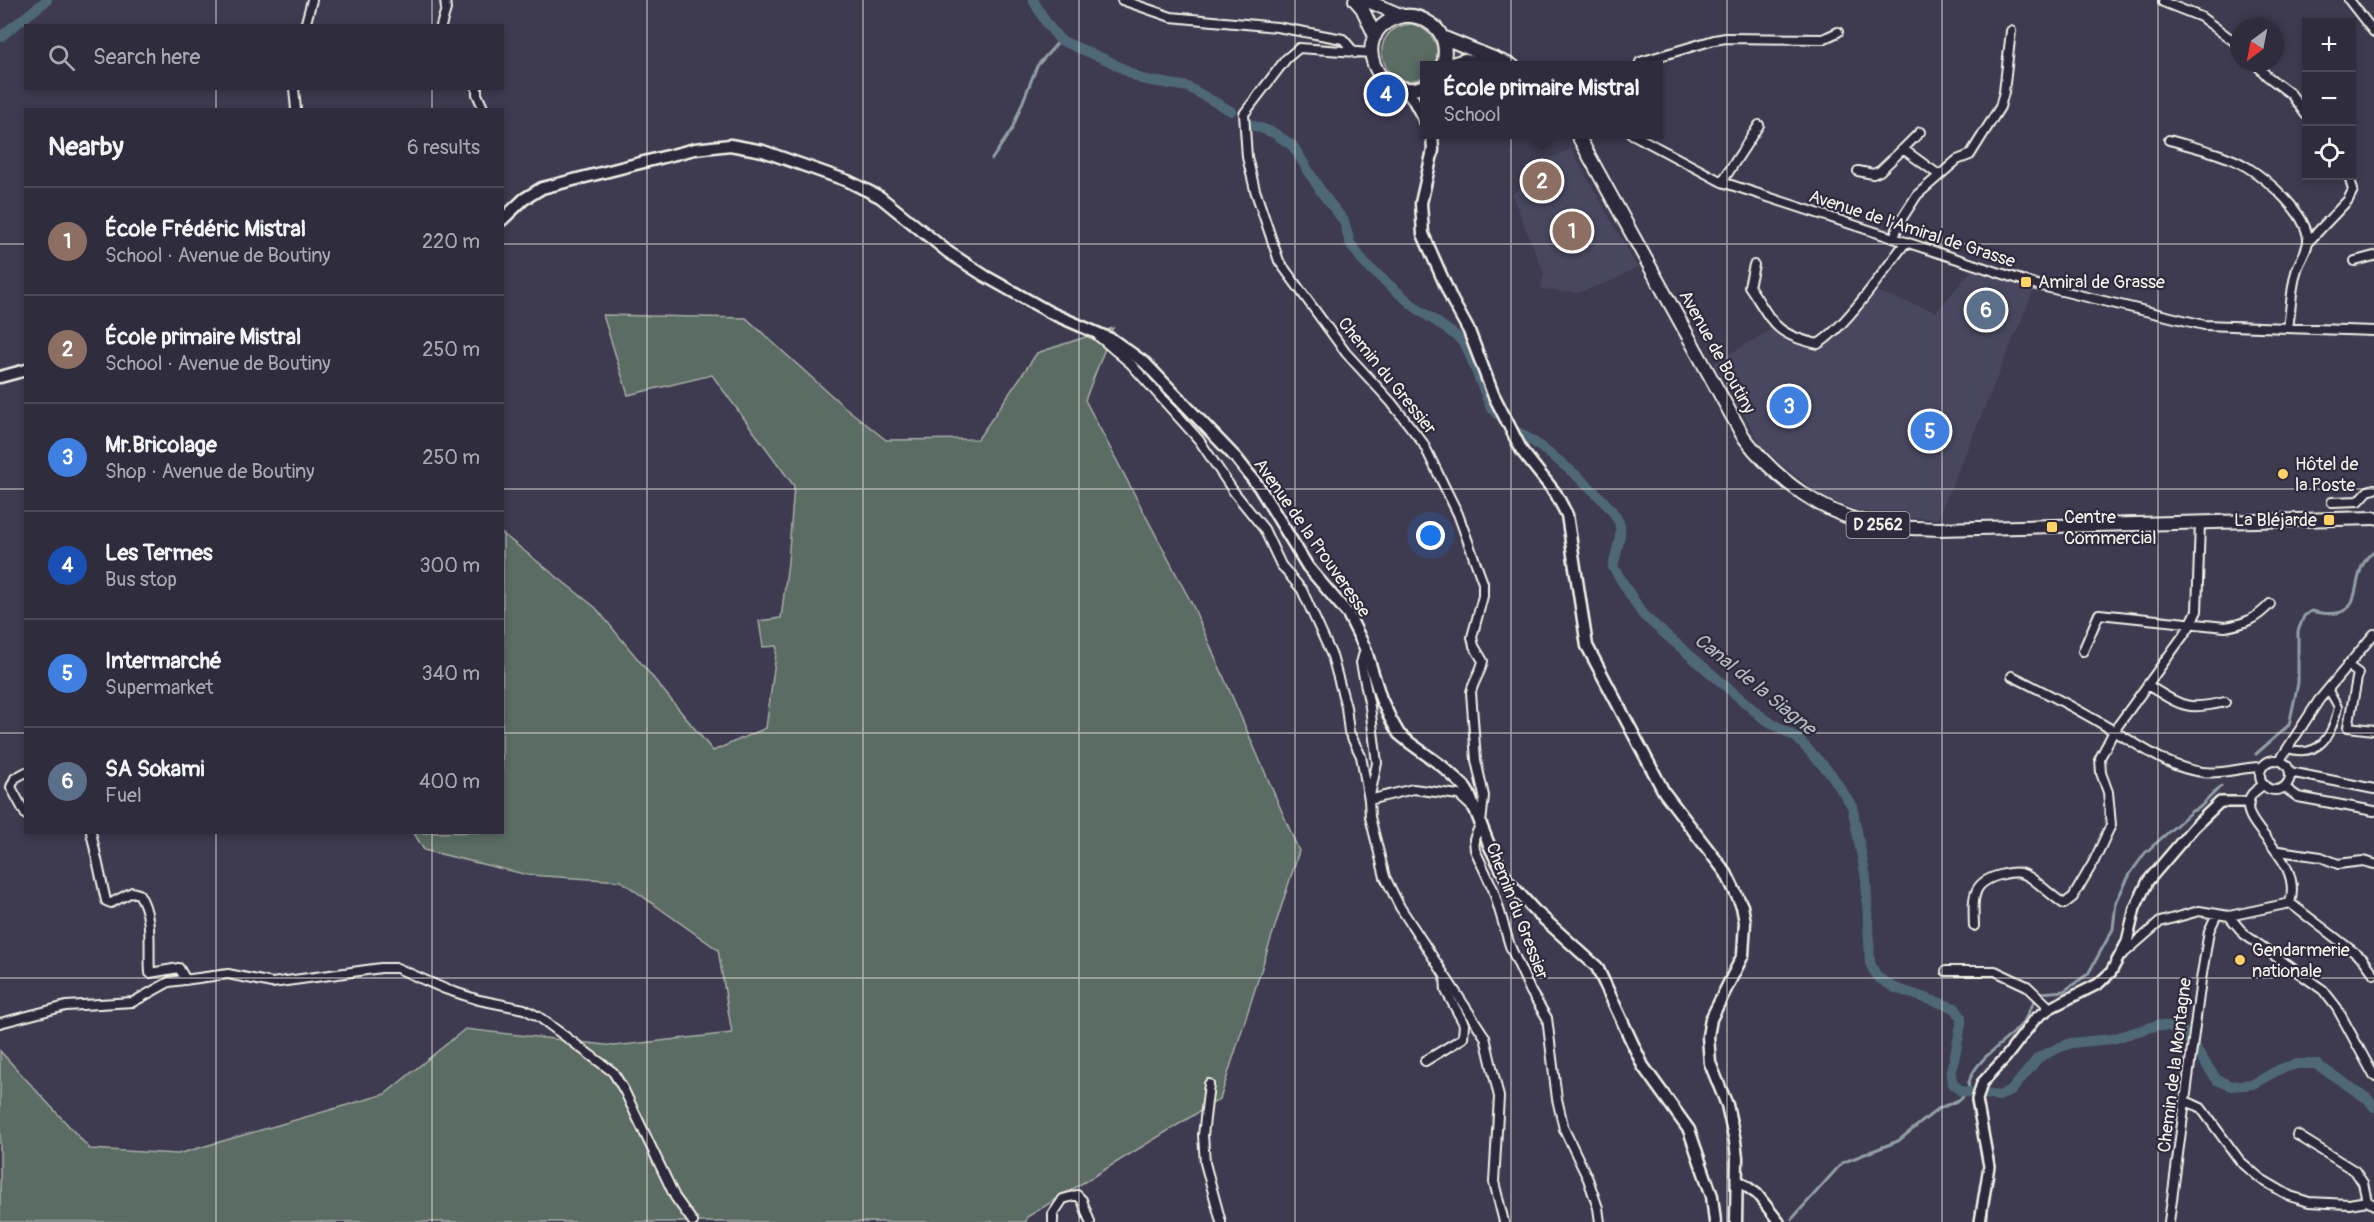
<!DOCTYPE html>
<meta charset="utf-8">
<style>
:root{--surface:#2e2c3d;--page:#3a3848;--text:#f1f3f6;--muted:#a7a7b0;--line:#494857;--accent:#ffd166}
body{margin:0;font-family:Pangolin,sans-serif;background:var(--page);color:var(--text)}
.controls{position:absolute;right:18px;top:18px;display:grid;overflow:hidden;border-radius:0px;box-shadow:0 3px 9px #0003}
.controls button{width:54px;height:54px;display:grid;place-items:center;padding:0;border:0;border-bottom:2px solid var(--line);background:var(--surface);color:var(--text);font:30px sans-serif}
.compass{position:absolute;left:2230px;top:18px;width:54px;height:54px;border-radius:50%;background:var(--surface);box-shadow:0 3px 9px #0003;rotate:212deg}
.you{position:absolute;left:1431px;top:536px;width:21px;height:21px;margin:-15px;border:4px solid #fff;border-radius:50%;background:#1a73e8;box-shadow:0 0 0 9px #1a73e833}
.badge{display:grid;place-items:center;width:39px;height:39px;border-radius:50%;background:var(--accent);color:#fff;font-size:20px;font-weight:700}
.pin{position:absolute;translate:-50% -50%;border:3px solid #fff;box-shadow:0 2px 6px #0006}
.popup{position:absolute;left:1420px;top:61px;width:243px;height:78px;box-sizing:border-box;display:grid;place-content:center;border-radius:0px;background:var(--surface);filter:drop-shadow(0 2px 4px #0005);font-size:20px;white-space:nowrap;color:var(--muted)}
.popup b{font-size:22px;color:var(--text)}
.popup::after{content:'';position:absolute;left:50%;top:100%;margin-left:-12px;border:12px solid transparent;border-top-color:var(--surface)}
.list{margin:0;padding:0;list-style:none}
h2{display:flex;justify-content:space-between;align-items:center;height:78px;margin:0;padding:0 24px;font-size:26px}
h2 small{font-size:20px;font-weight:400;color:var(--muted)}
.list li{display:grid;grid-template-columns:39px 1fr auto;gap:18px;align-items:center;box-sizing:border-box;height:108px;padding:0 24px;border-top:2px solid var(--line)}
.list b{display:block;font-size:22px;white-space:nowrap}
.list p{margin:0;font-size:20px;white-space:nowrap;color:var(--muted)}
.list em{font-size:20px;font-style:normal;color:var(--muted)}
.icon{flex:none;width:33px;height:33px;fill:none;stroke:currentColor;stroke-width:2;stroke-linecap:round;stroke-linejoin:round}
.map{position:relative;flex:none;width:2374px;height:1222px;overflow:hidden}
.search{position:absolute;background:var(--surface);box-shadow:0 3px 9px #0003;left:24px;top:24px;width:480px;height:66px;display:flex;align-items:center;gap:15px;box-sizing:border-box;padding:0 21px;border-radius:0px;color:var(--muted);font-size:22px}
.panel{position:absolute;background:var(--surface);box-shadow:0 3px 9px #0003;left:24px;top:108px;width:480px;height:726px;border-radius:0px}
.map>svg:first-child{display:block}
.built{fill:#48475f}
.green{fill:#5a6c64;stroke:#a7aea6;stroke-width:1.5}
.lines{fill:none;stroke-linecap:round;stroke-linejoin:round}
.stream{stroke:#919fa4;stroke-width:3}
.canal{stroke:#4f6877;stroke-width:10}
.pedestrian-casing{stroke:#f4f1e8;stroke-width:10}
.minor-casing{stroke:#f4f1e8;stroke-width:12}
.tertiary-casing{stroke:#f4f1e8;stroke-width:14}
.secondary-casing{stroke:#f4f1e8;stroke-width:15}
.primary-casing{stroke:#f4f1e8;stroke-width:16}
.pedestrian{stroke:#2f2a3d;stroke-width:6}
.minor{stroke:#2f2a3d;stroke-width:8}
.tertiary{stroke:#2f2a3d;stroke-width:9}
.secondary{stroke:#2f2a3d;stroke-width:10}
.primary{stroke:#2f2a3d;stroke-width:12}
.grid{fill:none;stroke:#f4f1e8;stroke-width:1.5;stroke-opacity:0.55}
.poi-dot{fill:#ffd166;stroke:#2f2a3d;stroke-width:2}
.labels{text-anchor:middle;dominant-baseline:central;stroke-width:4.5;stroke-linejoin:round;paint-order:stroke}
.shield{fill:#2f2a3d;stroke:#b9b5b5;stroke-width:1.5}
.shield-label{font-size:16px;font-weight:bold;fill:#f4f1e8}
.street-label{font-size:18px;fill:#f4f1e8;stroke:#2f2a3d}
.poi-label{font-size:18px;fill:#f4f1e8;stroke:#2f2a3d;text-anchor:start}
.water-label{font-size:20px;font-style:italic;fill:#b2babb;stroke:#2f2a3d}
</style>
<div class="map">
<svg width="2374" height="1222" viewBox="0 0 2374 1222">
<rect width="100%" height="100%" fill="#3e3b51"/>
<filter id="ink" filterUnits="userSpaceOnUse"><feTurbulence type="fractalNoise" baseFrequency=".0167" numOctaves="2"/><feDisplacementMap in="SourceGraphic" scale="12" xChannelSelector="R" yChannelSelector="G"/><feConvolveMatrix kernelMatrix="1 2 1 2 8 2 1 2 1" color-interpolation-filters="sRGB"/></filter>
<g filter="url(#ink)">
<!-- built -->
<path class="built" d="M1571 149 1637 267 1614 280 1577 293 1541 289 1544 273 1512 195 1552 157Z
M1972 270 2034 290 1938 518H1890L1852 509 1821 495 1778 462 1761 444 1714 363 1772 329 1809 349 1822 350 1874 291 1936 312Z"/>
<!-- green -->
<path class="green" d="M1412 24C1431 29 1443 46 1434 65L1425 66V76C1383 100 1360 27 1412 24Z
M603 315 746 318 841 404 886 440 978 439 1037 353 1113 328 1085 400 1193 606 1299 851 1220 1099 1027 1217 1026 1222H0V1051L90 1149 178 1154 385 1094 465 1029 614 1046 732 1033 718 950 621 881 528 875 424 850 414 833 502 832 503 534 596 608 713 751 766 728 777 646 763 647 759 621 781 618 788 562 794 486 712 375 628 395Z"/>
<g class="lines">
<!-- stream -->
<path class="stream" d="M992 159 1012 129 1037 66 1060 40
M2256 754 2289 725 2298 683V631L2304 616 2311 611C2374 626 2343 574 2374 551
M1974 1100C1971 1092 1966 1088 1970 1079 1980 1054 2009 1042 2024 1021 2030 1011 2033 1001 2041 993L2064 991 2088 974 2113 929 2116 902 2130 874 2145 853 2192 811 2199 808 2221 786
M1792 1219 1842 1163 1898 1141 1938 1109 1961 1099 1968 1090
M1987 1222 1988 1200"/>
<!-- canal -->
<path class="canal" d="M1033 0 1047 24 1060 40 1109 61 1141 79 1188 87 1231 111
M0 37 47 0
M1252 125 1274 133 1293 146 1322 193 1344 221 1350 243 1365 264 1415 307 1458 337 1466 346 1491 408 1498 415
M1516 431C1538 442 1616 503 1620 526 1622 538 1615 555 1613 567L1643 615 1763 718 1797 738 1831 774 1852 806 1866 878 1870 963 1877 977 1895 988 1955 1008 1961 1017V1025L1951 1075 1953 1084 1961 1091 1999 1096 2011 1091 2038 1058 2058 1048 2071 1043 2112 1039 2158 1025 2173 1027 2183 1031 2217 1080 2232 1086 2253 1084 2280 1069 2297 1064H2316L2368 1099 2374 1107"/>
<defs>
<path id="pedestrian" d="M2287 749C2320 759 2332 735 2338 707L2328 689"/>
<path id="minor" d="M1122 0 1171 17 1277 27 1343 39 1355 53
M2349 0 2374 32
M2163 2 2201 17 2239 45
M305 26 312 0
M441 26 446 9 445 0
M1371 53 1299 48 1286 59 1244 114 1247 157 1255 190 1279 261 1346 353 1391 402 1423 443 1458 514 1483 583V596L1472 637 1474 646 1483 661C1481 672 1474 680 1471 692L1476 760 1484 796 1481 823 1474 839 1475 850 1493 889 1510 946 1531 992 1547 1018 1557 1099 1564 1129 1588 1179 1598 1208 1600 1222
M2255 63 2267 76 2291 94 2306 115
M1639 66 1640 62 1714 40 1726 38 1823 39 1838 32
M294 88 296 110
M477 88V94L484 110
M1632 134 1722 182 2037 285 2204 325 2374 331
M2169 140C2193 147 2226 154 2247 167 2268 180 2306 213 2308 239 2309 248 2300 260 2297 269 2291 287 2291 309 2288 328
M1903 149 1920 132
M1858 171 1873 174 1880 171 1903 149 1939 175
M1722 182 1759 125
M1894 238 1899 223 1917 195 1957 160 1970 155 2000 107 2004 92 2011 31
M2309 241 2348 200 2353 190 2349 176
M2355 261 2374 256
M1754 265 1749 286C1773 322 1773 334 1818 344 1847 326 1884 270 1906 242
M1099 337 1131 364 1199 440 1234 492 1264 529 1281 565 1302 590 1332 656 1346 707 1349 732 1361 756 1369 800 1413 789 1459 795 1473 808
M2332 502 2359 501 2368 491 2374 489
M1365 649 1361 663 1370 707 1377 763 1369 800 1370 817 1385 877 1400 907 1485 1037 1499 1097 1494 1182 1504 1222
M2083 651 2099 614 2225 627C2244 624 2256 619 2270 604
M2347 665 2358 673 2348 727 2374 730
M2012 676C2047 693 2081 711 2114 731 2142 747 2169 768 2202 772 2222 775 2241 767 2261 767
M2149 686C2182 706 2186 711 2225 702
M2260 775a15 15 0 1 1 30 0a15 15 0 1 1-30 0Z
M2280 760 2319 700 2374 634
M26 772 15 778 11 787 26 815
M2290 772 2374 789
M2284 787 2298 797 2374 811
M91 832 106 901 111 903 132 892 139 894C154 917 148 947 150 973L179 968 186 980
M2279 851 2321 857 2338 864 2363 861 2374 864
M2290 903 2363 959 2374 974
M2229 916 2244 934 2323 990 2337 1008 2374 1076
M1974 926C1973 896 1971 881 2004 874 2015 871 2022 872 2031 878 2042 886 2052 896 2064 904L2073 897 2093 863 2111 825 2108 792 2101 773 2100 758 2114 731 2188 629 2197 611 2200 523
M2122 955 2160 922 2199 911 2229 916 2290 903C2305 853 2230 824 2252 794 2255 791 2259 788 2263 785
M1946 971H1995L2027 986 2050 1008
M0 1023 66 1006 133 1002 169 982 228 974 272 983 381 968H397L445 989 479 1000 524 1009 539 1017 613 1072 624 1090 675 1197 693 1222
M1425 1061 1463 1038 1464 1024 1446 991 1445 976
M1209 1084 1203 1135 1205 1163 1221 1222
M2186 1101 2201 1108 2240 1161 2261 1179 2290 1196 2309 1202 2349 1204 2367 1201 2374 1205
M2297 1135 2355 1171 2363 1183 2367 1201
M1053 1222V1214L1063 1199 1077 1195 1082 1200 1090 1222
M2169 1222 2201 980 2209 931 2217 914"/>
<path id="tertiary" d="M1736 1179 1757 1194 1779 1222
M1980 1222 1989 1166 1977 1100 1982 1083 2006 1057 2035 1019 2050 1008 2098 984 2111 972 2127 942 2135 908 2148 881 2194 827 2220 802H2249"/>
<path id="secondary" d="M1405 89 1413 99 1425 121
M1432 134 1433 150 1421 203 1423 234 1452 300 1469 331 1493 394 1522 451 1556 494 1567 515 1587 646 1664 792 1726 873 1742 906 1745 922 1743 955 1711 1019 1708 1036 1710 1063 1727 1105 1735 1141 1737 1158 1736 1222
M502 220 524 199 542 188 695 149 730 145 763 151 848 181 880 197 948 252 985 276 1051 313 1113 340 1145 363 1237 459 1259 487 1308 567 1348 614 1365 648 1381 699 1391 720 1399 734 1410 743 1442 766 1464 786 1469 794 1489 845 1507 880 1534 910 1597 967 1643 1066 1689 1130 1712 1196 1715 1222
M0 377 26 370"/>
<path id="primary" d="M1355 0 1362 8 1375 36
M1365 0 1403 16
M1442 37 1513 66
M1445 66 1465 60 1486 66
M1425 86C1375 105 1349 33 1396 18 1409 13 1420 16 1431 24 1445 33 1447 50 1443 66
M1577 134 1743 436C1776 480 1823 515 1878 525 1897 528 1918 528 1938 529L2374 518"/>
</defs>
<!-- pedestrian casing -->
<use href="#pedestrian" class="pedestrian-casing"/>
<!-- minor casing -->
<use href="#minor" class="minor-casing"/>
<!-- tertiary casing -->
<use href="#tertiary" class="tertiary-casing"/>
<!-- secondary casing -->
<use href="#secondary" class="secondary-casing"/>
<!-- primary casing -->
<use href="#primary" class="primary-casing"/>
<!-- pedestrian -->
<use href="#pedestrian" class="pedestrian"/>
<!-- minor -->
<use href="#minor" class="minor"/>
<!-- tertiary -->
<use href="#tertiary" class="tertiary"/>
<!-- secondary -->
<use href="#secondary" class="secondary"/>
<!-- primary -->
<use href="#primary" class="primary"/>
</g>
</g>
<!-- grid -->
<path class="grid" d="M216 0V26M432 0V26M647 0V1222M863 0V1222M1079 0V1222M1295 0V1222M1511 0V1222M1727 0V1222M1942 0V1222M2158 0V1222M216 88V110M432 88V110M0 244H26M502 244H2374M0 489H26M502 489H2374M0 733H26M502 733H2374M216 832V1222M432 832V1222M0 978H2374"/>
<!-- markers -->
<g class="poi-dot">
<rect x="2020" y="276" width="12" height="12" rx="3"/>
<circle cx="2283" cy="474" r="6"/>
<rect x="2323" y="514" width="12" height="12" rx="3"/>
<rect x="2046" y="521" width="12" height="12" rx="3"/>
<circle cx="2240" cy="960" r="6"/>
</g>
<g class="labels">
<!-- shield labels -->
<rect class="shield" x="1846.5" y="512" width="63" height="26" rx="4.5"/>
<g class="shield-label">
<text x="1878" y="525">D 2562</text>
</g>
<!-- street labels -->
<g class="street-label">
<text transform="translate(1912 229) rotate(18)">Avenue de l'Amiral de Grasse</text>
<text transform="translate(1717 352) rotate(61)">Avenue de Boutiny</text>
<text transform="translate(1387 376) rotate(51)">Chemin du Gressier</text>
<text transform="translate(1312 538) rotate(55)">Avenue de la Prouveresse</text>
<text transform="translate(1517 911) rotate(69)">Chemin du Gressier</text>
<text transform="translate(2175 1065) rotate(-83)">Chemin de la Montagne</text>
</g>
<!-- poi labels -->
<g class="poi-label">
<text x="2038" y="282">Amiral de Grasse</text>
<text x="2295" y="464">Hôtel de<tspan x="2295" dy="21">la Poste</tspan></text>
<text x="2064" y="517">Centre<tspan x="2064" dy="21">Commercial</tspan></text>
<text x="2317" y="520" text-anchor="end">La Bléjarde</text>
<text x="2252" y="950">Gendarmerie<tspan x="2252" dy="21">nationale</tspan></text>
</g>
<!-- water labels -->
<g class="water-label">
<text transform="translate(1755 684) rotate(39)">Canal de la Siagne</text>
</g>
</g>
</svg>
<div class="controls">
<button>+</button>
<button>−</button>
<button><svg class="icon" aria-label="locate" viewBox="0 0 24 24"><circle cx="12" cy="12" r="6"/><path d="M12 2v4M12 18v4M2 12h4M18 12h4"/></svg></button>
</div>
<svg class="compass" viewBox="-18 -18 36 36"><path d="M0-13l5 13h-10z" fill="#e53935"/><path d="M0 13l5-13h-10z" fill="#a7a7b0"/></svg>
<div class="you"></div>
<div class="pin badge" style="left:1572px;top:231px;background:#8d6e63">1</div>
<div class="pin badge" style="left:1542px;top:181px;background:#8d6e63">2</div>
<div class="popup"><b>École primaire Mistral</b>School</div>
<div class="pin badge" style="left:1789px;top:406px;background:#3f7fe0">3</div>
<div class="pin badge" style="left:1386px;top:94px;background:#1a4fb4">4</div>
<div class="pin badge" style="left:1930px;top:431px;background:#3f7fe0">5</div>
<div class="pin badge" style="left:1986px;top:310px;background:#5c6f8a">6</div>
<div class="search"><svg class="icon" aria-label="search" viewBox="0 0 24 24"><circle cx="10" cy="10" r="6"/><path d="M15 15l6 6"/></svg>Search here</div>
<section class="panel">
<h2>Nearby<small>6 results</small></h2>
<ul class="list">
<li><span class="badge" style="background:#8d6e63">1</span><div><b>École Frédéric Mistral</b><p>School · Avenue de Boutiny</p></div><em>220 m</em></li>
<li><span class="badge" style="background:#8d6e63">2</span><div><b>École primaire Mistral</b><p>School · Avenue de Boutiny</p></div><em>250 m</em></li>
<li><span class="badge" style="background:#3f7fe0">3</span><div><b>Mr.Bricolage</b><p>Shop · Avenue de Boutiny</p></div><em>250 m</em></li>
<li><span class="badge" style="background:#1a4fb4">4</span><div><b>Les Termes</b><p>Bus stop</p></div><em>300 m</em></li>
<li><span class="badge" style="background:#3f7fe0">5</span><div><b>Intermarché</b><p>Supermarket</p></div><em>340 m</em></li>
<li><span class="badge" style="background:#5c6f8a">6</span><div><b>SA Sokami</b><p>Fuel</p></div><em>400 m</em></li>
</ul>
</section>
</div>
